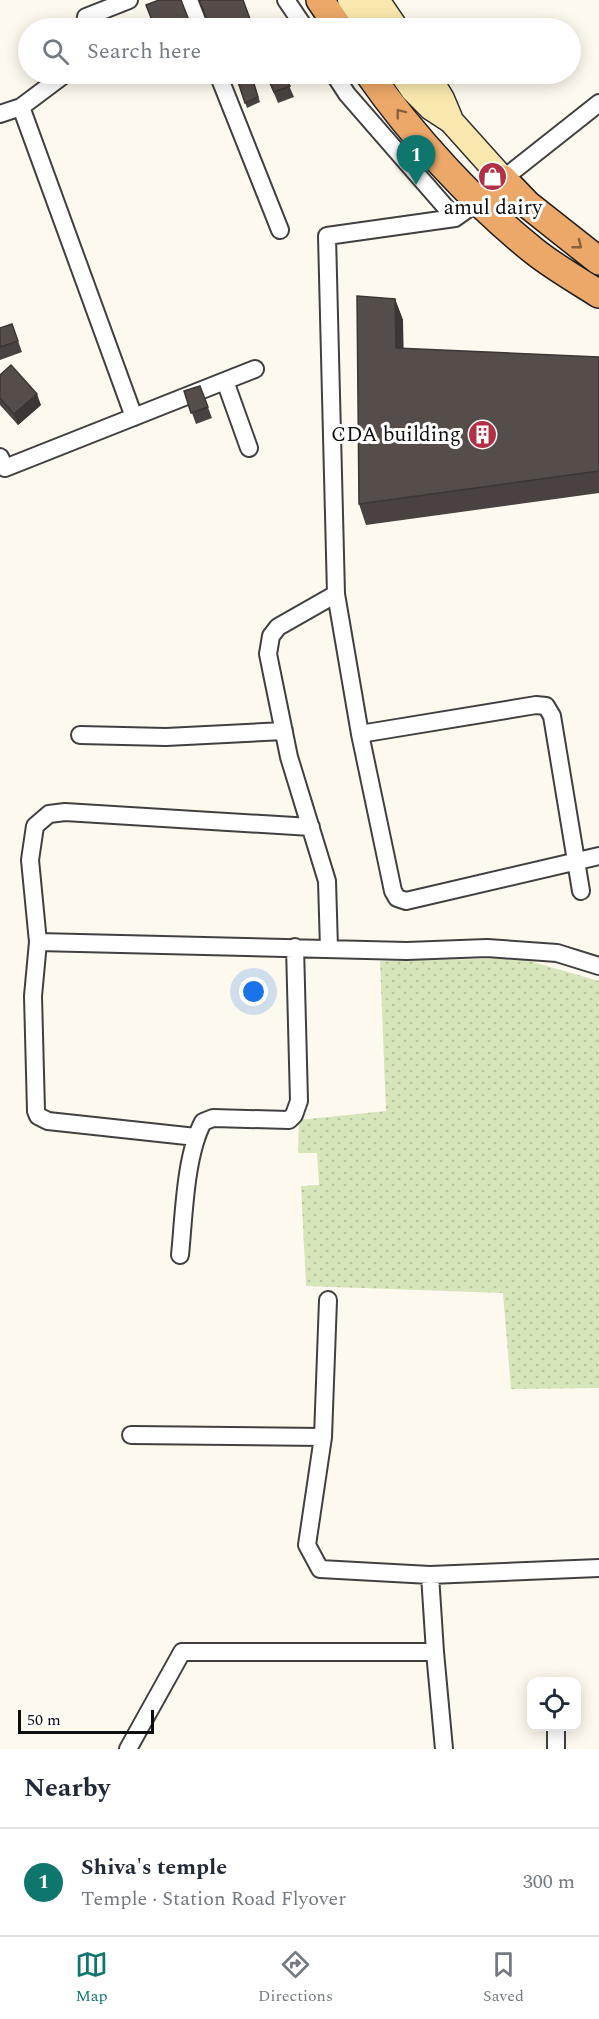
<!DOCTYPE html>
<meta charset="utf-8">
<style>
:root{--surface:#fff;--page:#f2f2f3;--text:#1f2937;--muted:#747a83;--line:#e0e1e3;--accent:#0f766e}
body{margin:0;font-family:Spectral,serif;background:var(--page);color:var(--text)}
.controls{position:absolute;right:18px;bottom:18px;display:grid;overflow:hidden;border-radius:12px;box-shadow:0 3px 15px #0003}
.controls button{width:54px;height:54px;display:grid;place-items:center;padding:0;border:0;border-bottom:2px solid var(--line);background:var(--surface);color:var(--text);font:30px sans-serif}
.scale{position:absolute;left:18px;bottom:15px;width:136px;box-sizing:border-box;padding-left:6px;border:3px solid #0d0d0d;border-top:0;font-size:16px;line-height:21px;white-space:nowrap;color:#0d0d0d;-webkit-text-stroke:4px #fff;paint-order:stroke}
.you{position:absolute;left:254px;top:992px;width:21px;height:21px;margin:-15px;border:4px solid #fff;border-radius:50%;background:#1a73e8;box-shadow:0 0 0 9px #1a73e833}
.badge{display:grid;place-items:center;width:39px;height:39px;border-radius:50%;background:var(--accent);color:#fff;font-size:20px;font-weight:700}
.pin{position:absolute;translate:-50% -50px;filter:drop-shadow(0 2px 3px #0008)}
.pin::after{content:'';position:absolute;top:32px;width:21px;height:18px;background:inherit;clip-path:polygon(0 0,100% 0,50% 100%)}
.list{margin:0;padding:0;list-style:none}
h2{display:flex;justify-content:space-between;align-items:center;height:78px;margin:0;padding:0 24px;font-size:26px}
h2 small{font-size:20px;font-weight:400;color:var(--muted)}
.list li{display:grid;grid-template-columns:39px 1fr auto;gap:18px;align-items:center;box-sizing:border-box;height:108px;padding:0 24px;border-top:2px solid var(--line)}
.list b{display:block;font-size:22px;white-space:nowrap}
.list p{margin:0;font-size:20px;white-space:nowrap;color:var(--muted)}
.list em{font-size:20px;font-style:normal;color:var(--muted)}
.icon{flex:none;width:33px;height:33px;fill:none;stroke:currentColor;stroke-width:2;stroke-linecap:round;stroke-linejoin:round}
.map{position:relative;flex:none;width:599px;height:1749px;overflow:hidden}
.search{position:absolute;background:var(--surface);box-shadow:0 3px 15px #0003;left:18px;right:18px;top:18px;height:66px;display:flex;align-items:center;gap:15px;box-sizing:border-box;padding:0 21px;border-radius:33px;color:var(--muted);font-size:22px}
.sheet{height:186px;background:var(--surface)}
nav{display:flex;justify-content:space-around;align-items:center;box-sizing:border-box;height:84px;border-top:2px solid var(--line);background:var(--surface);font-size:16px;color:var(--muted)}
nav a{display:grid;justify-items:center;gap:3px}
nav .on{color:var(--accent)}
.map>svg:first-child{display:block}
.grass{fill:url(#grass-dots)}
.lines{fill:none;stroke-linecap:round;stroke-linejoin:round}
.minor-casing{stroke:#404040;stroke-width:20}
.secondary-casing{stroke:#2f2f2f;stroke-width:27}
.trunk-casing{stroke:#1e1e1e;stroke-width:30}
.minor{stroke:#fff;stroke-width:16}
.secondary{stroke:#f9e8ae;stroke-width:24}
.trunk{stroke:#eca868;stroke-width:27}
.wall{fill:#494240}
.shaded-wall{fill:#3c3634}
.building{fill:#554d4a;stroke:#3c3634;stroke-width:1.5}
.oneway{stroke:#88623f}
.labels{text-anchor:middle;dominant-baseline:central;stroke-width:6;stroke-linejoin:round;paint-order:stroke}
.poi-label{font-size:21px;fill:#0d0d0d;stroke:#fff}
</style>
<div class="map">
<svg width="599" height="1749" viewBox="0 0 599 1749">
<defs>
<pattern id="grass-dots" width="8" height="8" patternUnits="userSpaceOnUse" patternTransform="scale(1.5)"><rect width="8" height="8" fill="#d6e5ba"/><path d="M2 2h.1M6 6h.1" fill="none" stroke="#b6c39f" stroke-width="1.8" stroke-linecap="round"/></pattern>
</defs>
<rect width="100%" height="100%" fill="#fef9ee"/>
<!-- grass -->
<path class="grass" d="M519 958 599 981V1388L511 1389 503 1293 306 1286 301 1186 319 1185 317 1153H298L299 1120 386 1111 380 961Z"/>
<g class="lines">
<defs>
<path id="minor" d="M189 0 200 28
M286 0 305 28
M84 28 86 17 129 0
M218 74 280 230
M334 74 347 94 455 218
M21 107 65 74
M0 114 21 107 134 417
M503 179 599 103
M225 381 249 448
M0 457 5 468 255 369
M336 594 360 734 393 891 397 898 406 901 599 856
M360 734 536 705 546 706 552 716 581 891
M80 735 166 737 284 731
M38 942 407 951 487 948 557 953 599 966
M329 948 327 881 289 757 268 654 271 636 278 627 336 594 327 236 455 218 479 201
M196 1137 48 1121 38 1116 36 1111 33 996 38 942 30 860 35 826 49 814 65 812 311 827
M180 1255C184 1216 185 1156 203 1122L213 1118 289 1120 294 1115 299 1101 295 947
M328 1300 323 1437 307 1545 320 1569 430 1575 599 1568
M131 1435 323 1437
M435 1652 444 1749
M556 1726V1749
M128 1749 182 1652H435L430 1575"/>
<path id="secondary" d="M350 0 370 28
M377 0 396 28
M402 74 413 90 431 108 451 121 503 179
M427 74 442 99 450 118"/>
<path id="trunk" d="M320 0 339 28
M369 74C412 136 475 204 534 251 554 267 577 280 599 294
M479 201 503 179 527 204 599 261"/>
</defs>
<!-- minor casing -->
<use href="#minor" class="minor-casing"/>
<!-- secondary casing -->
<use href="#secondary" class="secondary-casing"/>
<!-- trunk casing -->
<use href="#trunk" class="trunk-casing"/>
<!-- minor -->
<use href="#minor" class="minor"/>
<!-- secondary -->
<use href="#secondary" class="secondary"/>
<!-- trunk -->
<use href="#trunk" class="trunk"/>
</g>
<!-- wall -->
<path class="wall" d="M251 74 260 102 247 108 237 79Z
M266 74H284L294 97 278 103Z
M395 299 403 320V349L599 357V493L366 525 359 504Z
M12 324 22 352 0 360V328Z
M0 375 41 405 18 425 0 405Z
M200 386 212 418 196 424 184 391Z"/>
<!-- shaded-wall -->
<path class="shaded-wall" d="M395 299 403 320 404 369 396 348Z
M37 394 41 405 18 425 14 414Z"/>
<!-- building -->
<path class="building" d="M159 0H181L192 28H155L146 5Z
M199 0H243L253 27 249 28H210Z
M251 74 258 97 245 103 237 79Z
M266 74H284L290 86 274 92Z
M357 296 395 299 396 348 599 357V471L359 504Z
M12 324 18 341 0 347V328Z
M11 365 37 394 14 414 0 398V375Z
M200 386 208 407 191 413 184 391Z"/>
<!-- one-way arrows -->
<defs><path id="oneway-chevron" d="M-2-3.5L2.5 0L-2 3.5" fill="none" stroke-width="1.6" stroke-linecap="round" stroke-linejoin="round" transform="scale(1.5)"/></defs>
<g class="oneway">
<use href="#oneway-chevron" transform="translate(400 113) rotate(-128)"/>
<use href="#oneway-chevron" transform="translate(578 245) rotate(38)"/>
</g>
<!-- icons -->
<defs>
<symbol id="shop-disc" viewBox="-11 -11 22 22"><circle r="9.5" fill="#b23045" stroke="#fff"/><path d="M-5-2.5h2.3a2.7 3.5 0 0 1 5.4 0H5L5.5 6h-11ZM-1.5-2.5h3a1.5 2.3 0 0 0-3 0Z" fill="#fff"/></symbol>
<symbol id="building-disc" viewBox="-11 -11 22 22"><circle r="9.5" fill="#b23045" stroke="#fff"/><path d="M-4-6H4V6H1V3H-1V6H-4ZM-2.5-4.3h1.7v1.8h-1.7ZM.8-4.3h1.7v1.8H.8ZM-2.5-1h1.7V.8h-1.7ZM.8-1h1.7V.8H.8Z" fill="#fff"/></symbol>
</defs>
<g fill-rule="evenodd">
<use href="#shop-disc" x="476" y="160" width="33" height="33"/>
<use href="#building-disc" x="466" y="418" width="33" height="33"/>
</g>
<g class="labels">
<!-- poi labels -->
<g class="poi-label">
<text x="493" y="208">amul dairy</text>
<text x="461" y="435" text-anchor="end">CDA building</text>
</g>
</g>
</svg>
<div class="controls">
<button><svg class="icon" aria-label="locate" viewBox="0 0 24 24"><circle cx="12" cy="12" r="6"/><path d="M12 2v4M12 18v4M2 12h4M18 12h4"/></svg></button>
</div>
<div class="scale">50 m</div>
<div class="you"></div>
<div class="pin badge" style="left:416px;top:185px">1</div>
<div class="search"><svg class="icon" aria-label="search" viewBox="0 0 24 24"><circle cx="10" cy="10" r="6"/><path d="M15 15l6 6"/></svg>Search here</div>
</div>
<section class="sheet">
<h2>Nearby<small></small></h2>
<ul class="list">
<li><span class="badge">1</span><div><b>Shiva's temple</b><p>Temple · Station Road Flyover</p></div><em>300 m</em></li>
</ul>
</section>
<nav>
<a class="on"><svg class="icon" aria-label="map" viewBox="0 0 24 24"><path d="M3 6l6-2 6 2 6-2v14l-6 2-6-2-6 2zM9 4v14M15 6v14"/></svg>Map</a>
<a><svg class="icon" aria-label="directions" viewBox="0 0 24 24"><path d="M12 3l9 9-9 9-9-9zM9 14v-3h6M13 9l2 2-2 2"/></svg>Directions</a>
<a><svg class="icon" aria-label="saved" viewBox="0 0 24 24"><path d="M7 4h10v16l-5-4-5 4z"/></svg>Saved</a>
</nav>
